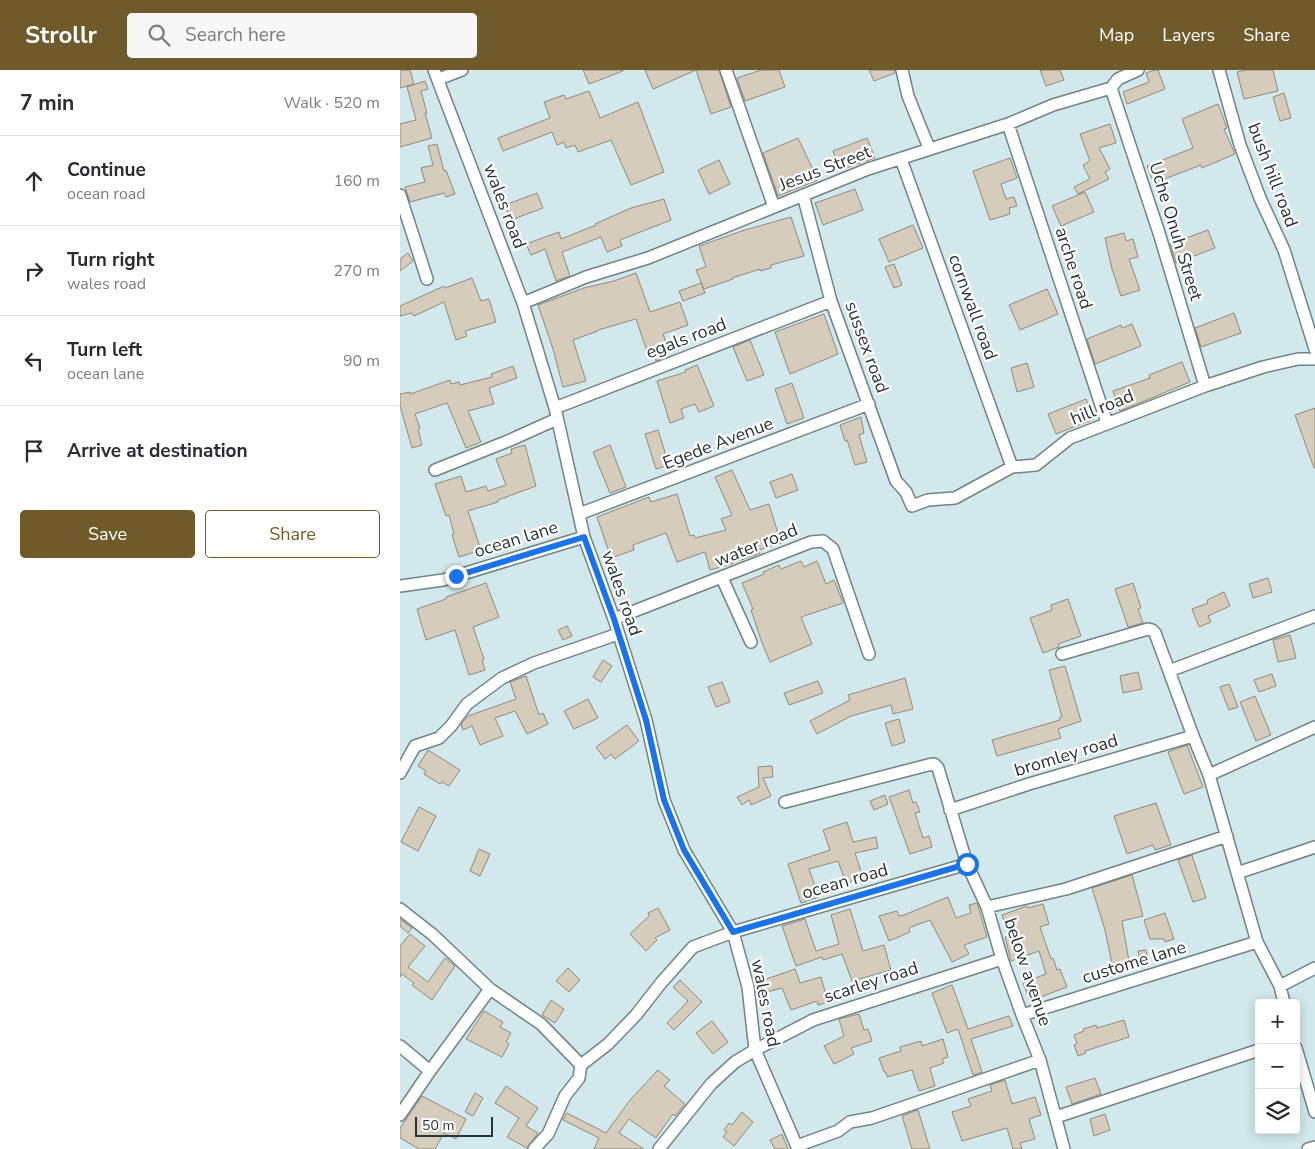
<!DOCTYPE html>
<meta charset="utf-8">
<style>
:root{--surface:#fff;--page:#f7f7f7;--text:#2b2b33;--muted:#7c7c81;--line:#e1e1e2;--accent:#715a2a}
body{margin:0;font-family:"Nunito Sans",sans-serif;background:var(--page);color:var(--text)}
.controls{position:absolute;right:15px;bottom:15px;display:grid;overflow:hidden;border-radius:5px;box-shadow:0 2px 12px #0003}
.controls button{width:45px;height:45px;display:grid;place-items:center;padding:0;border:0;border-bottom:1px solid var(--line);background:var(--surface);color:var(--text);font:25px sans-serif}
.scale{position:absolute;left:15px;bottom:12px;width:78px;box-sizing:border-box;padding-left:5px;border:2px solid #2b3436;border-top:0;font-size:14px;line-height:18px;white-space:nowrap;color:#2b3436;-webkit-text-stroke:4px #fff;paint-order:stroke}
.stop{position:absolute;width:15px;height:15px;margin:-11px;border:4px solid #1a73e8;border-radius:50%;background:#fff}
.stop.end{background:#1a73e8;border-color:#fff;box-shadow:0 1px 5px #0008}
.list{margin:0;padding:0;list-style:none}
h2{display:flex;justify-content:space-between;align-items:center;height:65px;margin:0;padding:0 20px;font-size:21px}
h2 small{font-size:16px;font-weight:400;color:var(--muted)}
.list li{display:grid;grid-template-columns:32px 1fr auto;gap:15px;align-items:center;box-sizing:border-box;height:90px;padding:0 20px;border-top:1px solid var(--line)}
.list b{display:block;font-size:19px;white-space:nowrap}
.list p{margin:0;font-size:16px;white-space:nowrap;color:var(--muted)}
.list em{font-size:16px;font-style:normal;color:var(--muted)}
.actions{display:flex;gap:10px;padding:15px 20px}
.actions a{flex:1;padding:11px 0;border:1px solid var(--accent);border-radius:5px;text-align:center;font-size:18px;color:var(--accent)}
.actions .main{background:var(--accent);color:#fff}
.icon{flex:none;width:28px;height:28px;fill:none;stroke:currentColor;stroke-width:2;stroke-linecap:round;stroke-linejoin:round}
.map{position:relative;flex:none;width:915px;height:1079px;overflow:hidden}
header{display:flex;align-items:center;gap:30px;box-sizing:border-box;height:70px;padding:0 25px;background:var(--accent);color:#fff}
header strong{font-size:24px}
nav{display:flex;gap:28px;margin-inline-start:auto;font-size:18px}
.search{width:350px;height:45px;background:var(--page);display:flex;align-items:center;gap:12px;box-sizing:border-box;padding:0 18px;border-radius:5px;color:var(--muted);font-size:19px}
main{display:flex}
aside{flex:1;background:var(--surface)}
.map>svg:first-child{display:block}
.building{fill:#d5ccbb;stroke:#918978}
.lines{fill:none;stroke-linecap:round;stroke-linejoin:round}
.minor-casing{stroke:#6e8486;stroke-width:14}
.minor{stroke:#fff;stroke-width:11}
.route{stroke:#1a73e8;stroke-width:6}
.labels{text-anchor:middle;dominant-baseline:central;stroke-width:4.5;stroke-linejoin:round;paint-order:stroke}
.street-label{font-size:18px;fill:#2b3436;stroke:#fff}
</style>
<header>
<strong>Strollr</strong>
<div class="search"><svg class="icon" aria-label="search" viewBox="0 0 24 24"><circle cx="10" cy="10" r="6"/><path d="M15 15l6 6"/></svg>Search here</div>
<nav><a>Map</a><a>Layers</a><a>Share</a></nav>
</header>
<main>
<aside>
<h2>7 min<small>Walk · 520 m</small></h2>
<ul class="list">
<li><svg class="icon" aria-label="ahead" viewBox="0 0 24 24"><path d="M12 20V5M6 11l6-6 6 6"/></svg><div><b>Continue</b><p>ocean road</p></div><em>160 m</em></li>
<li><svg class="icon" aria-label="right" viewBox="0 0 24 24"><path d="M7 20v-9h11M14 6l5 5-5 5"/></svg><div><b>Turn right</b><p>wales road</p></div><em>270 m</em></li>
<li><svg class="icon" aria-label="left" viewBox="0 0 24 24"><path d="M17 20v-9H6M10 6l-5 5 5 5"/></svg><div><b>Turn left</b><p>ocean lane</p></div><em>90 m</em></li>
<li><svg class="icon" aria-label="arrive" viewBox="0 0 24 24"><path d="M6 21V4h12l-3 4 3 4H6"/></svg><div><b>Arrive at destination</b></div></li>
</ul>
<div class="actions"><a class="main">Save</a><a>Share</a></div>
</aside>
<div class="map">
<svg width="915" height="1079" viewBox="0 0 915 1079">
<rect width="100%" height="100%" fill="#d1e9ec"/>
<!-- building -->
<path class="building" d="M0 0H10L14 14 0 18Z
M183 0H223V1L189 14Z
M245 0H319L331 37 311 44 296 0 253 19Z
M361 0H379L385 17 345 31 337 8Z
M469 0H495V3L474 11Z
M640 0H660L664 10 646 16Z
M755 0H758L765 19 727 34 723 22 749 12 746 3Z
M846 0H873L878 21 844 29 837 2Z
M25 11 28 19 21 21 27 43H25L32 68 0 77V54L16 50 7 17Z
M189 21 200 48 238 32 264 102 231 115 211 70 178 82 175 75 166 78 164 72 157 75 152 62 103 81 98 68 150 48 144 32 164 25 166 29Z
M884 23 891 48 880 51 873 27Z
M818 34 827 58 824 59 835 84 802 98 801 95 754 113 747 96 793 78 782 49Z
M710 54 716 73 699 78 710 99 705 102 709 109 678 124 674 117 690 109 683 95 690 91 680 64Z
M398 68 418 110 378 126 363 83Z
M467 68 475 88 440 100 433 81Z
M37 74 44 101 46 100 55 124 46 127 44 123 10 132 5 117 25 112 21 98 33 95 28 76Z
M610 88 617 108 601 114 606 129 614 127 617 136 609 138 610 144 590 150 573 101Z
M319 90 330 114 309 124 298 100Z
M455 119 463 140 423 155 415 133Z
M685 122 694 142 661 156 652 136Z
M137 123 143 138 111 150 105 135Z
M264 129 271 150 220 170 222 176 207 182 201 167 162 182 170 206 161 209 156 211 145 179 131 185 126 174 159 162 161 169 196 155 195 154 231 138Z
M391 147 404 186 371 195V198L360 201V199L332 208 333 209 304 219 296 200 306 197 299 176 345 160Z
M513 155 523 178 489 192 479 169Z
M808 160 815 178 776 193 770 174Z
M724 163 726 171 733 169 738 187 729 189 740 220 721 226 712 199 705 168Z
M8 183 13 191 0 201V189Z
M494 194 502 215 494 218 485 197Z
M236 203 250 242 280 232 288 255 263 264 268 278 262 280 265 287 256 291 254 283 248 284 236 249 198 260V261L173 270 186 311 163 317 153 279 138 235 184 218 214 211Z
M72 208 81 231 89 229 96 252 65 261 67 266 56 270 44 232 14 246 12 243 0 246V236L44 216 45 218Z
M301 213 305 223 283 231 279 221Z
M647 219 658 244 620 260 609 235Z
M834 243 841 263 801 277 795 258Z
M424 244 438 284 390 304 375 262Z
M732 254 741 276 695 294 687 269 721 255 722 258Z
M350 270 364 305 347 311 333 277Z
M782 292 790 312 720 341 713 321 750 308 749 305Z
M627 293 634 317 617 322 611 298Z
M297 295 314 336 299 342 295 334 281 339 284 348 270 353 257 311 286 302 285 300Z
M113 296 117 308 89 318 94 334 68 341 81 372 66 378 47 333 15 344 20 358 18 359 22 375 12 378 0 336V324L10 322V324L50 310 51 314 59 312 60 315 92 307 91 304Z
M392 313 404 348 387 354 375 319Z
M686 329 694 349 656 364 648 344Z
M915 338V398H914L895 345Z
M461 347 464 363 459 365 467 392 455 395 447 370 445 371 440 355Z
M258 360 269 395 256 399 245 364Z
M125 375 136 416 98 430V432L68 441 81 480 59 487 52 465 54 464 49 445 46 446 35 414 61 406 66 422 86 416 88 421 106 415 96 389 112 383 111 379Z
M210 375 226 417 210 423 193 382Z
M332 400 350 440 369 434 381 473 359 480 360 483 328 495 310 500 305 482 277 492 266 463 233 475 234 480 211 488 197 447 249 427 251 432 277 424 290 466 294 465 295 468 326 460 321 449 332 445 315 407Z
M392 404 398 420 376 428 370 412Z
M401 491 404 497 417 491 426 514 434 510 443 533 401 547 412 574 370 592 361 570 351 540 353 539 342 513 364 504 363 502 379 495 381 499Z
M868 508 872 522 853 528 849 514Z
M86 513 99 547 73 557 84 589 82 590 85 600 69 605 55 560 26 570 17 539 46 529V527Z
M733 513 741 538 738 539 743 553 728 557 715 519Z
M824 522 830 536 808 546 811 552 799 557 792 539 808 533 807 530Z
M668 529 681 566 658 574 659 577 643 583 630 548 652 540 651 535Z
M167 556 172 566 163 570 158 560Z
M890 565 896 588 878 592 873 570Z
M203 590 212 596 201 612 193 607Z
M665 596 681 651 658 659 661 668 597 686 592 670 660 650 659 648 662 647 649 600Z
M738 602 742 619 723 623 720 606Z
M872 604 876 616 859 622 854 610Z
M126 606 139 645 143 643 148 654 127 664 115 641 95 648 103 666 80 675 72 656 63 660 61 654 68 646 116 629 110 612Z
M505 608 513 639 493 644 491 635 451 646 417 664 410 651 450 630 448 625Z
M418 611 423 623 389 635 384 623Z
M322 612 330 632 316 637 308 617Z
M829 614 838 637 829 640 820 617Z
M855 626 871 665 856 671 840 632Z
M188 629 198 648 174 659 164 641Z
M499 649 505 672 492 676 485 653Z
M227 655 239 671 215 689 211 684 205 689 196 677Z
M787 675 803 717 784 724 768 682Z
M28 680 60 700 49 716 42 712 40 714 24 704 26 701 18 696Z
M372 696 373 707 363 708 371 726 351 735 349 730 342 735 337 727 359 717 358 697Z
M509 720 513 733 516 732 520 742 515 743 523 768 529 766 532 777 510 784 489 727Z
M485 725 488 734 474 740 470 731Z
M756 733 771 775 755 780 753 775 727 784 714 746Z
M19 737 36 746 18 781 1 772Z
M447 752 453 772 476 767 478 778 455 783 463 807 446 813 438 791 409 799 419 827 401 833 388 794 430 780 423 760Z
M79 779 90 784 80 806 70 801Z
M792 785 806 828 793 832 778 790Z
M732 805 743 846 722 851 729 891 712 894 705 860 692 818Z
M548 827 556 848 571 843 569 835 577 833 578 836 587 867 564 875 569 884 552 892 530 850 511 857 509 859 510 862 489 871 479 846 497 841 499 846 504 845Z
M643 834 649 854 640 857 651 889 653 888 657 900 660 899 667 917 630 931 623 913 646 904 639 881 611 891 605 867 609 866 602 845 627 836 628 838Z
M258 838 270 860 255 868 257 870 246 881 230 864 249 846 248 843Z
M450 839 463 881 484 875 491 900 452 911 442 884 423 890 422 887 396 896 382 856 405 849 416 881 439 874 431 845Z
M765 843 774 869 765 872 764 869H750L744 850Z
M0 849 12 858 8 863 0 856Z
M10 864 25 876 8 897 28 912 45 888 55 896 32 930 12 915 14 913 2 904 0 907V876Z
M746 880 749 895 741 897 738 881Z
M168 898 180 910 169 922 156 911Z
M395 899 400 913 421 907 428 932 418 935 417 931 391 940 382 918 356 925 355 913Z
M280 910 302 932 274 960 267 953 288 931 273 917Z
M552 915 568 959 609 946 613 956 571 969 582 1002 573 1005 558 959 547 963 532 923Z
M151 930 164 939 155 953 142 945Z
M84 941 103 952 100 957 111 963 106 972 109 974 102 987 66 969Z
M459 944 464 960 468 959 472 971 451 978 454 984 434 994 424 976 444 966 439 949Z
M724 950 729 967 685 981 686 983 678 986 674 975 677 974 674 965 684 961 683 959 696 955 697 958Z
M312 951 328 972 313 984 296 963Z
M543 969 548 987 542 989 544 993 530 998 535 1016 519 1021 512 1000 487 1007 486 1002H484L479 988 501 981 500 977 521 971 522 976Z
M258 1000 270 1010 264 1016 285 1034 275 1046 273 1044 256 1068 229 1049 219 1063 244 1079H194L199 1068 163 1050 167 1043 206 1063 230 1030Z
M695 1008 701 1024 672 1034 666 1017Z
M605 1010 612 1034 635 1027 641 1045 629 1049 635 1069 620 1073 622 1079H613L607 1058 562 1071 552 1042 571 1036 568 1029 592 1021 590 1015Z
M106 1016 138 1038 126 1056 138 1063 127 1078 107 1067 119 1048 95 1033Z
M75 1023 83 1028 73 1046 65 1042Z
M22 1026 66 1049 56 1069 44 1063 35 1079H19L0 1068V1058Z
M518 1040 530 1079H512L502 1046Z
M342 1042 353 1052 334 1076 323 1067 327 1062 324 1060 329 1053 332 1055Z
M705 1044 710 1060 694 1066 690 1049Z
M382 1064 388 1079H375L370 1070Z"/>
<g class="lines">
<defs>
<path id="minor" d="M34 0 123 233 155 338 184 467 214 549 246 650 264 730 284 780 333 862 348 917 355 980 398 1079
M326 0 374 137
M502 0 508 26 529 78
M819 0 840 75 860 128 884 180 915 279
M39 9 62 0
M711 18 759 163 805 316
M608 54 707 353
M501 89 612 397
M0 125 27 209
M403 125 431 231 496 411 506 422 512 436 528 430 555 428 612 397 636 395 670 368 805 316 863 297 898 289H915
M123 233 186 207 248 188 468 99 608 54 653 35 711 18 718 9 738 0
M155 338 431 231
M35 400 108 371 157 349
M179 444 469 334
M322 508 351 572
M0 516 43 510 184 467
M214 549 411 472 423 471 433 479 469 584
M662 584 748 559 752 560 755 563 793 666 809 705 857 872 880 916 884 933
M769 601 915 546
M0 703 15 676 39 668 51 656 67 634 102 608 134 593 218 564
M809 705 915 657
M385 732 528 695 534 694 538 698 567 794 587 837 602 889 622 945 640 990 664 1079
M550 740 629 714 793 666
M837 803 915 777
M587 837 666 819 827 766
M0 839 32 864 90 919 141 954 181 995
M880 916 915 898
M622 945 857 872
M0 976 30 1001
M896 978 915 1042
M0 1045 30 1001 90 919
M656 1047 859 980
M397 1076 438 1061 450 1052 472 1048 640 990
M134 1079 148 1064 165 1026 179 1008 181 995 208 974 236 945 261 913 293 877 333 862 567 794
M259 1079 311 1014 335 992 355 980 413 950 602 889
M908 1079 915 1077"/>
</defs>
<!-- minor casing -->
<use href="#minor" class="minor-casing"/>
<!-- minor -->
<use href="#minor" class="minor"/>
</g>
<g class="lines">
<!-- route -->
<path class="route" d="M56 506 184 467 214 549 246 650 264 730 284 780 333 862 567 794"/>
</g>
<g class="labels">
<!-- street labels -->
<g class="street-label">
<text transform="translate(425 98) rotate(-21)">Jesus Street</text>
<text transform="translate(873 105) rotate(69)">bush hill road</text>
<text transform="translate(105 136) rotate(69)">wales road</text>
<text transform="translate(776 161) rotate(73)">Uche Onuh Street</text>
<text transform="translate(674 198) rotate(72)">arche road</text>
<text transform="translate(573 237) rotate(70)">cornwall road</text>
<text transform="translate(286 268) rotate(-21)">egals road</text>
<text transform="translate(467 277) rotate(70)">sussex road</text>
<text transform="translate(702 337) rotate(-22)">hill road</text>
<text transform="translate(318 373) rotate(-21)">Egede Avenue</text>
<text transform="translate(116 469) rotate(-17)">ocean lane</text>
<text transform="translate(356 475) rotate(-22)">water road</text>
<text transform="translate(222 523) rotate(71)">wales road</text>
<text transform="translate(666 685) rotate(-17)">bromley road</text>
<text transform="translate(445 811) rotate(-16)">ocean road</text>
<text transform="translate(734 892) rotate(-17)">custome lane</text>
<text transform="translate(628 902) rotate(71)">below avenue</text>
<text transform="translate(471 912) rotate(-18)">scarley road</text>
<text transform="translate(366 933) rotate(79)">wales road</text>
</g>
</g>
</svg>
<div class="controls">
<button>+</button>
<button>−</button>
<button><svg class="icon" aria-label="layers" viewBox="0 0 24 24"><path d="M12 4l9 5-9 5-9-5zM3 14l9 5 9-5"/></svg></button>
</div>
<div class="scale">50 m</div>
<div class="stop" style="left:567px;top:794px"></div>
<div class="stop end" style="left:56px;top:506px"></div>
</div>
</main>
